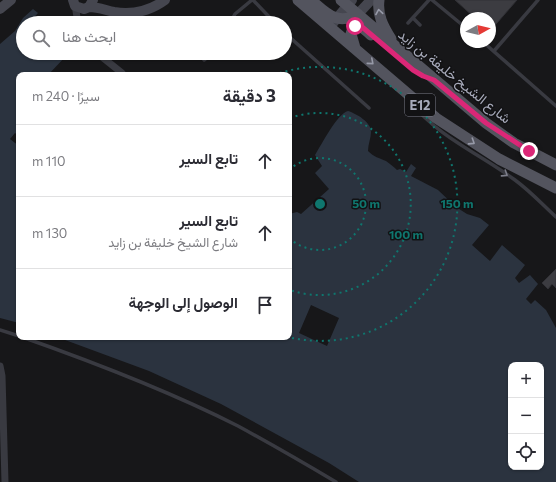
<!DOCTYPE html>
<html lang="ar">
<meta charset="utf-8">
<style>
:root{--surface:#fff;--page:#f7f7f7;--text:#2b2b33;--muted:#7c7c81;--line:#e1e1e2}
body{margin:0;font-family:Commissioner,Vazirmatn,sans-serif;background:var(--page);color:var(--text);direction:rtl}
.controls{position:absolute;right:12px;bottom:12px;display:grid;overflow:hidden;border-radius:8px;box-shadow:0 1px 3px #0004}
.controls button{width:36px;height:36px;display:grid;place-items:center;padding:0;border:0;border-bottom:1px solid var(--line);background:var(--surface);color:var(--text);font:20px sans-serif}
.compass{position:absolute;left:460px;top:12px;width:36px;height:36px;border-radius:50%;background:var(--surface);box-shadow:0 1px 3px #0004;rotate:82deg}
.stop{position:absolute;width:12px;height:12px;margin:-9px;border:3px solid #db2777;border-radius:50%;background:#fff}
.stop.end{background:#db2777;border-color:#fff;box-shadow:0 1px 4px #0008}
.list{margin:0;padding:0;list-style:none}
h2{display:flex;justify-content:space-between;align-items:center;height:52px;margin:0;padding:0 16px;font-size:17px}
h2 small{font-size:13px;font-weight:400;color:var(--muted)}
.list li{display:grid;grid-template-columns:26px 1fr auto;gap:12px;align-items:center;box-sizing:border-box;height:72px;padding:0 16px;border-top:1px solid var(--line)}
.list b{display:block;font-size:15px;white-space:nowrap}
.list p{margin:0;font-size:13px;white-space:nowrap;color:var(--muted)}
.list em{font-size:13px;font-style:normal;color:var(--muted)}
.icon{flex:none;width:22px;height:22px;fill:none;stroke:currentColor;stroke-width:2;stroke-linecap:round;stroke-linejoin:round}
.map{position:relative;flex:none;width:556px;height:482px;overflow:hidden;direction:ltr}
.search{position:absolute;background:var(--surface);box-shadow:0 1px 3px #0004;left:16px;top:16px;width:276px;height:44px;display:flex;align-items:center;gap:10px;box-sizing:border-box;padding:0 14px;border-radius:22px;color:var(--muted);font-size:15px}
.panel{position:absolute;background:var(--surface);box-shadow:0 1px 3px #0004;left:16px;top:72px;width:276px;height:268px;border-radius:8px;direction:rtl}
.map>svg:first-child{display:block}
.water{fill:#2b333f;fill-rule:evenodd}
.building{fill:#3c3c41;stroke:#313136}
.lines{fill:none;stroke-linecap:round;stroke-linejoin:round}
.lane{stroke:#393a41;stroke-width:3.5}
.street{stroke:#393a41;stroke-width:7}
.secondary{stroke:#45464f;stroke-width:10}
.primary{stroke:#53545e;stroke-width:11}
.oneway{stroke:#979aa8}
.oneway2{stroke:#7c7e8a}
.route{stroke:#db2777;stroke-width:5}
.ring{fill:none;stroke:#0f766e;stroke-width:2;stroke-dasharray:2 4}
.labels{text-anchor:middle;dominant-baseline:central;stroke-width:3;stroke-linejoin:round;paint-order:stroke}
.shield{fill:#121214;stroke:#7b7d89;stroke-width:1}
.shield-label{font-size:13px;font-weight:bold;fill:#a8abbb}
.street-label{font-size:14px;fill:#a8abbb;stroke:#121214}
.centre{fill:#0f766e;stroke:#121214;stroke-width:2}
.ring-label{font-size:12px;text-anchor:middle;font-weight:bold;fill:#0f766e;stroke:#121214;stroke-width:3;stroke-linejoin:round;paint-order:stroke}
</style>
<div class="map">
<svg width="556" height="482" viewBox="0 0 556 482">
<rect width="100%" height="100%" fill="#171719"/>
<!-- water -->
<path class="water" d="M33 9 38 13 29 23H23V53H63L66 56 48 75H19V136L15 133 10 139 19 146V323L0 318V44L15 31 23 18Z
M348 111C357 114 371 122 371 132 371 138 368 144 368 151 374 157 379 158 386 161 390 164 394 167 397 170L400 169 406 172 411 164 416 168 411 176 438 190 456 207 467 214 480 218 489 225 472 245 490 261 502 245 525 265 515 278 519 283 530 275 538 284 526 299 531 304 535 300 546 310 556 328V482H359L329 463 221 404 149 371 57 337H289V214L297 212 301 214 329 189 315 173 322 166 315 155C322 144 337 114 348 111ZM311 305 339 318 327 346 299 333ZM511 365H541V467H511Z"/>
<!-- building -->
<path class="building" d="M455 0H517L490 31V18H475Z
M556 269V288L552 284 548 289 542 283Z"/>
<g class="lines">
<!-- lane -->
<path class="lane" d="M253 0 275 23
M432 0 466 28
M413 18 420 25
M230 23 235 14 252 0
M408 23 429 0
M285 33 369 108
M483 42 556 106
M494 51 538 0
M204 60 213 53
M411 103C440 138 480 154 515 180 530 191 542 204 556 217
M0 330 19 336
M22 337C96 363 169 391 238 426 271 444 304 463 336 482"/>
<!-- street -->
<path class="street" d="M75 5 78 23
M97 53 122 73
M0 366 2 376 5 482"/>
<!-- secondary -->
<path class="secondary" d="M73 0 75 6 84 9 89 7 93 0
M89 7C98 7 105 10 114 12 133 15 150 11 165 0
M0 9 11 0
M358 14 371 0
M333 23 352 0"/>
<!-- primary -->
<path class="primary" d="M298 0 436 118 499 159 556 188
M311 0C326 13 337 26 358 14
M341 0 486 123 514 143 556 165
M379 0C377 15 383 26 391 39
M355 48 351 34 353 28C360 23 365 30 371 35"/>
</g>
<!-- one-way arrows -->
<defs><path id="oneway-chevron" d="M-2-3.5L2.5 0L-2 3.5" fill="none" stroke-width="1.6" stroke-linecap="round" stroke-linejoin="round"/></defs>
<g class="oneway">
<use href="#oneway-chevron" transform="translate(379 12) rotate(-99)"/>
<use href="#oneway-chevron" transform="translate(371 62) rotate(41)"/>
<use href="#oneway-chevron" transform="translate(472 142) rotate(33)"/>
</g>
<use class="oneway2" href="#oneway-chevron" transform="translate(505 174) rotate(33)"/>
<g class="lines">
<!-- route -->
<path class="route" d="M355 26H361L413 70 423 76 434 80 486 123 529 151"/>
</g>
<!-- distance rings -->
<g class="ring">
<path d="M289 170A46 46 0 1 1 289 238"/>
<path d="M290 118A91 91 0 1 1 290 290"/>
<path d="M274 75A137 137 0 1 1 288 337"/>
</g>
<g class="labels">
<!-- shield labels -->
<rect class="shield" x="405" y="94" width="30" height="22" rx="3"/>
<g class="shield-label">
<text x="420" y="105">E12</text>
</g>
<!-- street labels -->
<g class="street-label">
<text transform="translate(455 76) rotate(39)">شارع الشيخ خليفة بن زايد</text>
</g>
</g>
<circle cx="320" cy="204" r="6" class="centre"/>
<g class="ring-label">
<text x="366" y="208">50 m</text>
<text x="457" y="208">150 m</text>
<text x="406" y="239">100 m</text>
</g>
</svg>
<div class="controls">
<button>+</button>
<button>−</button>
<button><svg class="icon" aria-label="locate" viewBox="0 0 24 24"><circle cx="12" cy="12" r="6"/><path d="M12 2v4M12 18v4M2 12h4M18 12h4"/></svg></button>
</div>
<svg class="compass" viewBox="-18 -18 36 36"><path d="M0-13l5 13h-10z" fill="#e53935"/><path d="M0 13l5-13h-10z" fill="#7c7c81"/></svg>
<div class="stop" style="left:355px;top:26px"></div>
<div class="stop end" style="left:529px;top:151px"></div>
<div class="search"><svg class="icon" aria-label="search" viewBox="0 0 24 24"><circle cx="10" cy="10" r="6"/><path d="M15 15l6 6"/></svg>ابحث هنا</div>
<section class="panel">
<h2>3 دقيقة<small>سيرًا · 240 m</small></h2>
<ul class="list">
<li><svg class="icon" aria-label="ahead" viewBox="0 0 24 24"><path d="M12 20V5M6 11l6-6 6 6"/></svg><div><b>تابع السير</b></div><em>110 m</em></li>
<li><svg class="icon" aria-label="ahead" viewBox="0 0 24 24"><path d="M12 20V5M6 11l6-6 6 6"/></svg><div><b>تابع السير</b><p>شارع الشيخ خليفة بن زايد</p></div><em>130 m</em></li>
<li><svg class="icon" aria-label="arrive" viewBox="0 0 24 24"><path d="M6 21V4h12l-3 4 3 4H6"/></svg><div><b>الوصول إلى الوجهة</b></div></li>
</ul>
</section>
</div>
